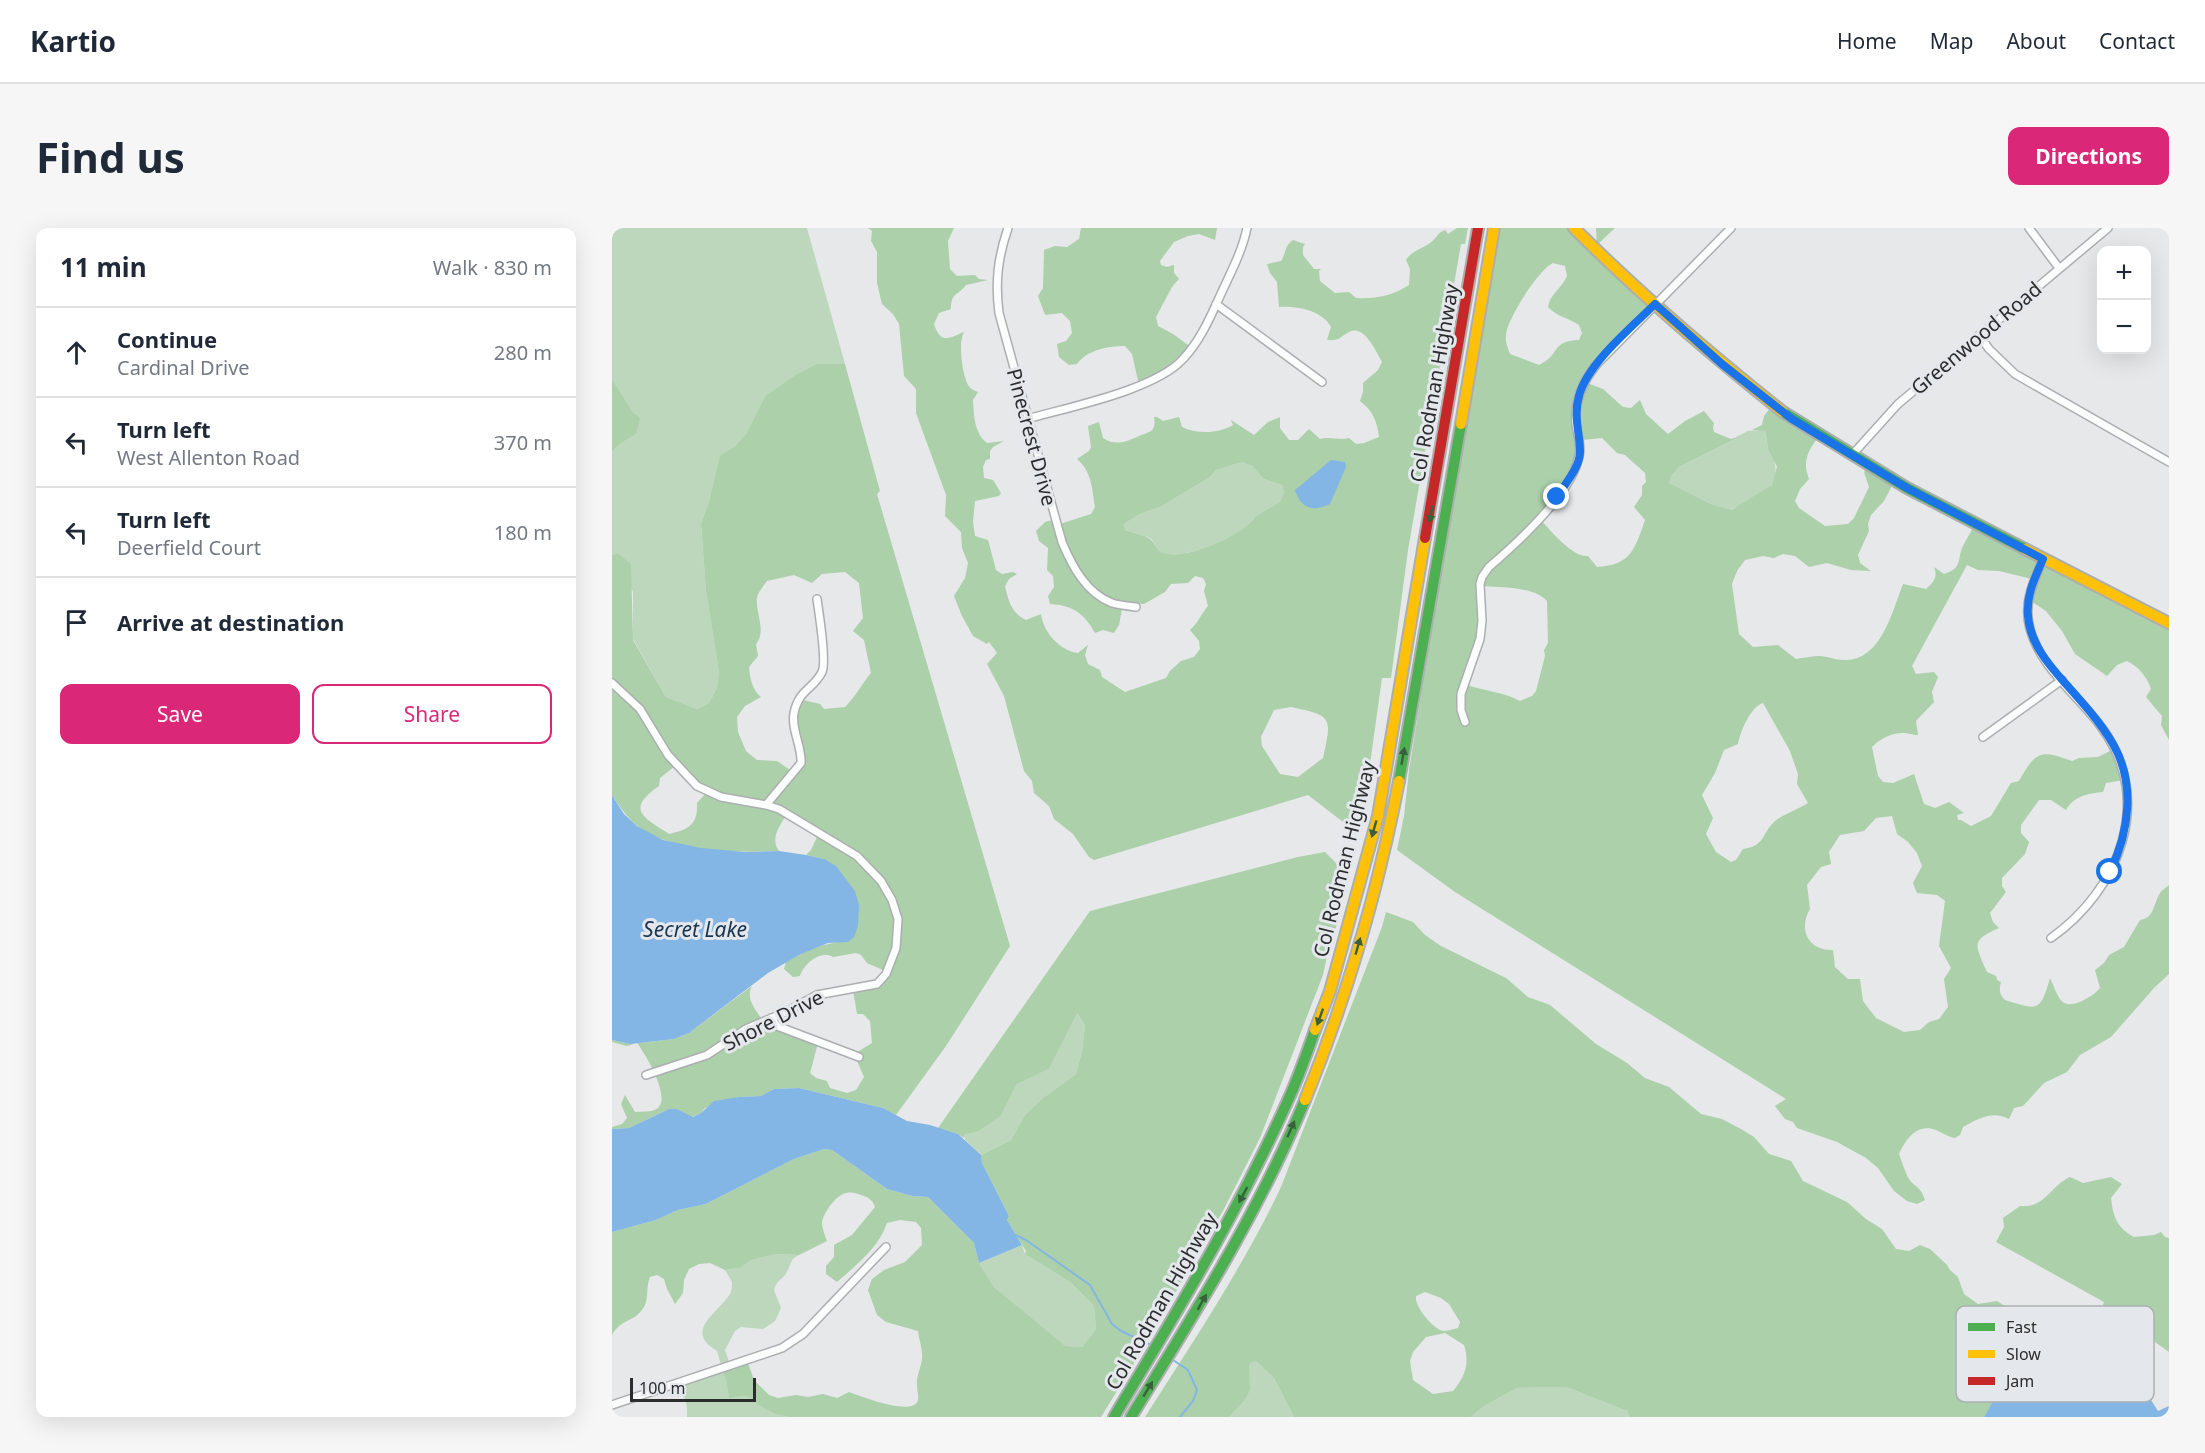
<!DOCTYPE html>
<meta charset="utf-8">
<style>
:root{--surface:#fff;--page:#f6f6f7;--text:#1f2937;--muted:#747a83;--line:#e0e1e3;--accent:#db2777}
body{margin:0;font-family:"Noto Sans",sans-serif;background:var(--page);color:var(--text)}
.controls{position:absolute;right:18px;top:18px;display:grid;overflow:hidden;border-radius:12px;box-shadow:0 6px 24px #0002}
.controls button{width:54px;height:54px;display:grid;place-items:center;padding:0;border:0;border-bottom:2px solid var(--line);background:var(--surface);color:var(--text);font:30px sans-serif}
.scale{position:absolute;left:18px;bottom:15px;width:126px;box-sizing:border-box;padding-left:6px;border:3px solid #2a2c2d;border-top:0;font-size:16px;line-height:21px;white-space:nowrap;color:#2a2c2d;-webkit-text-stroke:4px #e4e8ec;paint-order:stroke}
.stop{position:absolute;width:18px;height:18px;margin:-14px;border:4px solid #1a73e8;border-radius:50%;background:#fff}
.stop.end{background:#1a73e8;border-color:#fff;box-shadow:0 2px 6px #0008}
.list{margin:0;padding:0;list-style:none}
h2{display:flex;justify-content:space-between;align-items:center;height:78px;margin:0;padding:0 24px;font-size:26px}
h2 small{font-size:20px;font-weight:400;color:var(--muted)}
.list li{display:grid;grid-template-columns:39px 1fr auto;gap:18px;align-items:center;box-sizing:border-box;height:90px;padding:0 24px;border-top:2px solid var(--line)}
.list b{display:block;font-size:22px;white-space:nowrap}
.list p{margin:0;font-size:20px;white-space:nowrap;color:var(--muted)}
.list em{font-size:20px;font-style:normal;color:var(--muted)}
.actions{display:flex;gap:12px;padding:18px 24px}
.actions a{flex:1;padding:14px 0;border:2px solid var(--accent);border-radius:12px;text-align:center;font-size:21px;color:var(--accent)}
.actions .main{background:var(--accent);color:#fff}
.icon{flex:none;width:33px;height:33px;fill:none;stroke:currentColor;stroke-width:2;stroke-linecap:round;stroke-linejoin:round}
.map{position:relative;flex:none;width:1557px;height:1189px;overflow:hidden;border-radius:12px}
header{display:flex;align-items:center;gap:36px;box-sizing:border-box;height:84px;padding:0 30px;background:var(--surface);border-bottom:2px solid var(--line)}
header strong{font-size:28px}
nav{display:flex;gap:33px;margin-inline-start:auto;font-size:21px}
.intro{display:flex;align-items:center;justify-content:space-between;box-sizing:border-box;height:144px;padding:0 36px}
h1{margin:0;font-size:42px}
.button{padding:15px 27px;border-radius:12px;background:var(--accent);color:#fff;font-size:21px;font-weight:700}
main{display:flex;gap:36px;padding:0 36px}
aside{flex:1;background:var(--surface);border-radius:12px;box-shadow:0 6px 24px #0002}
.map>svg:first-child{display:block}
.green{fill:#bcd7bb}
.forest{fill:#abd0aa;fill-rule:evenodd}
.water{fill:#83b6e4}
.lines{fill:none;stroke-linecap:round;stroke-linejoin:round}
.stream{stroke:#83b6e4;stroke-width:2}
.street-casing{stroke:#acaeb0;stroke-width:10}
.fast-casing{stroke:#acaeb0;stroke-width:14}
.slow-casing{stroke:#acaeb0;stroke-width:14}
.jam-casing{stroke:#acaeb0;stroke-width:14}
.street{stroke:#fbfcfc;stroke-width:7}
.fast{stroke:#4caf50;stroke-width:10}
.slow{stroke:#ffc107;stroke-width:10}
.jam{stroke:#c62828;stroke-width:10}
.oneway{fill:#38603b}
.route{stroke:#1a73e8;stroke-width:8}
.labels{text-anchor:middle;dominant-baseline:central;stroke-width:6;stroke-linejoin:round;paint-order:stroke}
.street-label{font-size:20px;fill:#2a2c2d;stroke:#e4e8ec}
.water-label{font-size:21px;font-style:italic;fill:#183651;stroke:#e4e8ec}
.key{fill:#e4e8ec;stroke:#acb0b3;stroke-width:1.5}
.key-label{font-size:16px;fill:#2a2c2d}
</style>
<header>
<strong>Kartio</strong>
<nav><a>Home</a><a>Map</a><a>About</a><a>Contact</a></nav>
</header>
<div class="intro"><h1>Find us</h1><a class="button">Directions</a></div>
<main>
<aside>
<h2>11 min<small>Walk · 830 m</small></h2>
<ul class="list">
<li><svg class="icon" aria-label="ahead" viewBox="0 0 24 24"><path d="M12 20V5M6 11l6-6 6 6"/></svg><div><b>Continue</b><p>Cardinal Drive</p></div><em>280 m</em></li>
<li><svg class="icon" aria-label="left" viewBox="0 0 24 24"><path d="M17 20v-9H6M10 6l-5 5 5 5"/></svg><div><b>Turn left</b><p>West Allenton Road</p></div><em>370 m</em></li>
<li><svg class="icon" aria-label="left" viewBox="0 0 24 24"><path d="M17 20v-9H6M10 6l-5 5 5 5"/></svg><div><b>Turn left</b><p>Deerfield Court</p></div><em>180 m</em></li>
<li><svg class="icon" aria-label="arrive" viewBox="0 0 24 24"><path d="M6 21V4h12l-3 4 3 4H6"/></svg><div><b>Arrive at destination</b></div></li>
</ul>
<div class="actions"><a class="main">Save</a><a>Share</a></div>
</aside>
<div class="map">
<svg width="1557" height="1189" viewBox="0 0 1557 1189">
<rect width="100%" height="100%" fill="#e6e8ea"/>
<!-- green -->
<path class="green" d="M0 0H195L233 136H204L183 147 153 168 134 206 122 219 108 229 97 273 89 296 94 363 107 444 105 460 97 475 85 481 54 469 21 411V364L5 325 0 327V224L8 216 24 206 21 186 0 151Z
M1149 202 1153 203C1154 223 1171 237 1160 257 1149 264 1130 279 1118 281 1109 283 1069 261 1057 255L1060 247 1067 239 1127 209H1124L1136 203Z
M630 234 640 238 652 251 670 257 672 264 668 274 644 288C634 307 572 333 551 325 544 322 544 316 539 311 533 306 520 305 513 302L512 296 528 286 550 278 598 249 604 242Z
M464 784 473 797 470 823 464 846 431 870 413 887 399 912 369 927 353 912 352 907 367 903 389 888 405 856 437 841Z
M410 1017 413 1026 458 1054 482 1078 484 1101 470 1119 453 1118 438 1107 382 1059 367 1035Z
M164 1026 187 1027C177 1031 179 1039 173 1047 167 1054 165 1052 162 1062L169 1080 163 1093 151 1101 129 1099 123 1103 113 1122 118 1137 110 1140 105 1123C69 1102 110 1083 119 1064 120 1061 120 1057 120 1054L113 1042 127 1040 140 1032Z
M641 1132 644 1133 662 1150 682 1189H617L638 1158 636 1149 638 1134Z
M110 1141 115 1155 130 1167 138 1168 157 1183 176 1189H75V1179L69 1156Z
M954 1159 1015 1183 1018 1189H859L872 1178 905 1160Z"/>
<!-- forest -->
<path class="forest" d="M256 0H342L336 13 338 41 345 48 363 47 367 51 376 52 354 57C346 68 339 64 339 81L327 85 322 96C329 117 337 110 352 104 346 114 350 144 355 155 357 160 361 162 366 164L361 172C362 187 362 205 375 215L392 213 381 219 378 223V231L374 232 371 239 372 250 381 252 389 265 387 268 363 273 361 294 363 308 376 312 384 342 390 346 401 344 405 346 397 351 393 358C396 372 400 386 414 392L429 386C431 404 448 423 466 425L476 417 473 427 476 436 488 442 490 449 513 464 554 450 558 443 569 433 582 429 588 421 587 413 578 402C586 395 589 386 596 378L592 363 594 356 591 350 583 348 576 355 559 356 553 364 532 376 511 375 507 397 502 405 491 402 483 405C472 385 460 377 438 376L436 368 442 359 441 348 435 342 436 320 427 313 424 303 433 294 444 291 448 296 479 286 483 279C480 261 480 244 465 231L477 223 479 219 476 198 487 194 491 210C503 219 517 213 529 207 532 206 536 205 539 203 543 200 543 194 542 189H545L551 193 567 189 570 199C584 206 607 206 621 197L619 192 642 207 656 194 668 189V200L677 212H686L697 201 708 211C718 208 727 213 737 210L744 216 752 215 767 209C765 193 761 183 748 173L751 164V155L766 142 770 134C764 123 752 96 737 104 727 109 729 113 715 112L719 99C710 82 684 78 667 79L665 54 658 45 655 36 669 33C674 26 672 18 681 12L693 16 691 19V27L702 41H709L707 43 708 53 723 65 737 64 744 70C764 71 780 68 797 57L798 41 794 32C799 23 810 21 818 15 825 10 825 5 833 2L836 6 845 0H856L853 16H849L796 322 779 450H770L757 543 744 604 696 567 482 632 477 629 461 606 442 591 437 578 422 565 420 553 412 543 392 468 375 436 385 425 377 414 375 416 361 408 350 388 342 368 353 350 356 335 350 320 349 304 333 288 334 267 304 185V161L292 148 287 96 281 86 270 76 265 55V24L259 13 260 3ZM630 234 640 238 652 251 670 257 672 264 668 274 644 288C633 307 577 330 556 326 545 325 545 318 539 312 533 306 520 305 513 302L512 296 528 286 550 278 598 249 604 242ZM679 479C721 488 720 489 711 530L686 549 668 546 650 518 649 509 662 482Z
M469 0H605L603 12 587 6 576 8 562 14 548 33 549 37 555 39 562 37V45L567 51 560 59 544 89 546 98 561 106 580 120 562 140 527 157 520 126 513 118C496 118 475 122 465 136L457 137 447 129 445 116 454 113 460 105 458 93 450 85 433 87 426 68 431 60 432 22 443 18 455 19 467 11Z
M883 0H965L1043 73 988 132 975 155 991 161 1011 179 1019 180 1028 172 1034 186 1056 206 1073 193 1092 183 1102 195 1101 200 1102 204 1119 211 1129 208 1067 239 1060 247 1057 255C1073 262 1107 283 1121 281L1160 257 1165 239 1157 223 1153 203 1140 202 1150 197 1152 188 1163 174 1207 208C1196 223 1190 233 1197 251L1188 261 1183 273 1187 280 1213 298 1236 296 1242 290 1257 259 1252 244 1257 235 1283 252 1272 273 1259 287 1256 296 1257 303 1246 327 1248 335 1259 343 1239 342 1215 335 1197 339 1183 328 1171 326 1162 330 1151 328 1133 332 1125 343 1120 356 1127 406 1141 419 1166 417 1184 431C1191 430 1200 428 1207 428 1215 428 1223 432 1231 432 1269 434 1280 384 1291 356L1314 361C1322 354 1326 349 1322 339L1332 346C1350 340 1345 334 1350 320 1354 311 1360 303 1364 294L1557 396V512L1549 497 1550 488 1534 469 1539 461C1535 449 1527 439 1515 433L1505 437 1495 448 1463 426 1450 403 1434 383 1416 371 1420 351 1387 343 1366 342 1355 337 1300 438 1304 446 1322 444 1326 449 1320 464 1322 474 1304 493 1306 507C1300 507 1297 505 1291 505 1279 505 1268 511 1260 519L1266 548 1271 554 1281 555 1302 546 1312 576 1323 580 1337 574 1352 585 1345 587 1346 592H1349L1359 598 1379 588 1399 555 1407 553C1424 523 1428 521 1460 533L1467 530 1486 529 1502 521 1512 552 1494 555 1491 564C1476 565 1461 569 1454 582L1439 572H1427L1409 597V605L1417 614 1413 626 1390 650V658L1394 664 1378 685 1381 694 1387 700C1358 713 1363 716 1375 744L1384 748 1385 752 1389 754C1387 761 1387 767 1393 772 1426 782 1428 785 1438 750 1447 769 1448 784 1472 772 1479 768 1483 766 1488 760L1483 742 1492 735 1497 727 1512 719 1528 692C1542 690 1541 678 1547 667 1549 662 1553 661 1557 657V746L1542 760 1499 809 1468 827 1455 844 1432 855 1411 878 1402 880 1397 891C1380 882 1366 891 1351 899L1348 907 1343 910C1336 909 1331 905 1324 902 1305 895 1294 911 1287 926 1290 934 1293 944 1297 951 1304 961 1308 957 1313 972L1305 976 1295 973 1282 963 1266 940 1254 930 1225 914 1185 900 1181 894 1173 891 1163 878 1174 871 843 664 785 622 792 588 797 542ZM941 35 953 38 955 48C950 60 938 66 936 79 945 89 957 90 967 97L970 105 967 112C938 113 949 127 927 137L898 126C896 121 893 113 894 107 895 91 927 41 941 35ZM990 210 1005 225 1013 227 1033 245 1034 254 1030 258V267L1022 279 1033 292C1023 321 1019 337 985 339L976 328C960 329 939 303 929 292L963 240 970 212ZM872 358C891 360 921 358 935 373L936 415 932 422 933 428 924 463 920 468 908 473C892 464 872 463 855 457L868 422 870 360ZM1151 475 1178 523 1186 546 1185 556 1196 575C1187 581 1169 587 1162 594 1149 607 1153 618 1131 621L1124 632 1119 634 1104 624 1094 606 1101 590 1090 567 1103 545 1112 522 1126 516C1128 504 1139 478 1151 475ZM1280 588 1285 606 1296 614 1305 625 1310 638 1301 655 1305 665 1325 667 1333 673 1327 718 1339 740 1332 751 1336 779 1327 791 1317 794 1308 802 1292 804 1264 790 1251 773 1248 751H1236L1223 739 1221 722C1196 723 1186 701 1198 681L1195 657 1209 639 1219 636 1217 624 1228 607 1252 603 1264 590Z
M984 0H1003L985 17Z
M204 136H233L268 263 265 266 398 718 334 818 284 887 271 880 187 860 162 861 149 868 127 869 93 880 89 885 80 889 65 881H57L17 900 0 901V899L10 896 15 890 9 876 13 867 23 884C31 883 40 885 46 880 59 869 33 825 25 815L15 818 0 814V812L18 816 62 811 77 805 140 758C133 771 144 782 151 793H161L206 815 198 845 204 850 215 853 218 860 235 865 244 862 252 849 242 826 260 815 258 793 251 786H245L241 762 262 758 273 743 255 735 249 727 244 725 221 729C209 722 192 735 188 748L181 749 172 741 174 734C196 722 211 715 236 713L212 631 194 627 199 622 206 607 174 587C167 600 158 610 167 623 124 625 56 624 23 596 13 587 7 577 0 567V327L5 325 19 336 21 412 54 469 85 481 97 475 105 460 107 444 94 363 89 296 97 273 108 228 122 219 134 206 153 168 183 147ZM233 344 247 355 251 390 241 403 252 412 259 445C249 457 244 468 233 479L212 481 208 476 187 471 181 491 187 539 181 544 165 533 145 532 134 523 126 504 125 489 133 478 149 469C140 461 138 451 137 439L146 428 144 416C155 403 143 385 145 369 146 364 152 357 155 353L182 347 200 355 210 346ZM63 538 94 565 85 575C86 597 77 601 57 606 33 590 12 582 47 558L48 550Z
M0 151 21 185 28 190 24 206 8 216 0 224Z
M713 624 727 638V642L735 646 722 709H719L711 747 648 910 612 981 529 1124 489 1189H176C170 1187 162 1186 157 1183 137 1172 144 1164 117 1170L115 1155 110 1141 135 1132 142 1152 157 1167 166 1170 184 1167 196 1169 211 1166 225 1170 237 1164C251 1169 302 1189 306 1172 307 1167 305 1162 305 1158 304 1149 309 1140 310 1131 311 1122 307 1112 306 1103L274 1094 265 1087 256 1062 260 1051 272 1042 293 1034 310 1017 309 1000 304 994 288 992 275 995C266 1021 245 1036 225 1054L214 1046V1038L222 1029V1017L240 1007 263 979C261 972 256 969 249 967 244 965 240 964 234 965 224 967 212 984 210 994 210 1000 213 1008 215 1013L187 1027 164 1026 140 1032 127 1040 113 1042 98 1035 87 1036 77 1041 72 1052 71 1065 63 1076 55 1061 52 1051 45 1047 38 1049C33 1061 38 1072 30 1082 21 1094 9 1091 0 1107V1004L44 992 66 982 94 976 182 931 212 921 220 922 275 961 300 968 316 969 362 1015 367 1035 382 1059 453 1118 470 1119 484 1101 482 1078 458 1054 413 1026 414 1023 395 992 397 988 370 935 369 927 399 912 413 887 431 870 464 846 470 823 473 797 465 785 437 841 405 856 389 888 367 903 352 907V910L346 906 326 900 478 683 686 629Z
M774 684 801 694 813 707 829 718 894 750 916 769 938 777 984 816 1015 835 1033 850 1057 859 1089 886 1110 891 1129 901 1142 909 1157 926 1179 933 1191 953 1235 974 1254 991 1270 1001 1284 1021 1297 1023 1308 1017 1318 1021 1335 1037 1338 1042 1346 1049 1352 1066 1366 1076 1385 1073 1437 1106 1430 1125 1382 1171 1372 1189H1018L1015 1183 954 1159 905 1160 872 1178 859 1189H682L662 1150 644 1133 638 1135C636 1144 638 1152 638 1160 636 1172 624 1180 617 1189H533C581 1114 631 1039 669 959L770 699ZM813 1064 829 1070 837 1076 848 1094 846 1100C841 1101 835 1103 831 1103 821 1101 802 1078 804 1068ZM833 1105 852 1117C858 1136 853 1148 841 1163L821 1166 801 1152 798 1133 801 1124 814 1109Z
M1458 949 1471 955 1499 949 1510 956 1499 970C1501 988 1505 1000 1522 1009L1542 1007 1549 1004 1553 1009 1557 1010V1124L1491 1077 1492 1074 1384 1014 1392 999 1391 990 1408 978C1434 980 1437 959 1458 949Z"/>
<!-- water -->
<path class="water" d="M719 232 733 234 734 239 718 276C701 284 689 281 683 262Z
M0 567 12 586 25 598 51 612 89 620 134 624 167 623 194 627 212 631 224 638 243 663 247 677 246 698 242 709 236 714 216 715 187 727 156 745 77 805 62 811 18 816 0 812Z
M187 860 271 880 295 893 318 897 346 906 369 927 370 935 397 988 395 992 410 1017 367 1035 362 1015 316 969 300 968 275 961 220 922 212 921 182 931 94 976 66 982 44 992 0 1004V901L17 900 57 881H65L81 889 89 885 102 873 127 869 149 868 162 861Z
M1447 1095 1465 1094 1472 1105 1470 1114 1478 1117 1493 1110 1492 1106 1504 1102 1514 1110 1527 1135 1535 1141 1538 1151 1530 1158 1546 1183 1557 1178V1189H1372L1382 1171 1430 1125 1440 1098Z"/>
<g class="lines">
<!-- stream -->
<path class="stream" d="M403 1007 414 1012 478 1057 500 1096 509 1103 539 1117
M561 1132 576 1142 585 1162 581 1173 568 1189"/>
<defs>
<path id="street" d="M396 0C386 29 383 54 387 85L450 314C460 338 474 365 500 375 507 377 516 378 524 379
M1417 0 1447 40
M604 76 710 154
M1367 107 1377 121 1403 146 1557 234
M415 191C457 179 543 162 571 131 588 113 598 90 608 68 618 46 630 24 635 0
M1240 227 1286 176 1496 0
M1431 331C1421 355 1411 375 1418 401 1429 441 1467 468 1490 500 1543 573 1507 662 1439 710
M0 455 28 481 56 527 85 558 109 569 154 577 167 581 245 628 269 653 280 672 286 691 284 720 274 746 265 756 205 767 176 783 134 801 95 827 34 847
M853 494 849 482V466L868 411 870 393 868 356 870 349 877 339C905 315 960 265 967 228 970 218 965 206 964 196 962 173 971 153 985 136L1119 0
M1371 509 1450 452
M154 577 189 535C190 518 179 502 182 485 187 461 201 462 210 444 215 434 207 385 205 371
M159 790 165 798 247 829
M0 1177 170 1120 191 1106 274 1019"/>
<path id="fast" d="M1171 184 1295 260 1413 321
M787 553 849 196
M502 1189C564 1085 628 981 677 870 687 848 695 825 703 802
M519 1189C582 1086 647 984 693 872"/>
<path id="slow" d="M962 0C1028 66 1098 126 1171 184
M849 196 882 0
M1413 321 1557 395
M703 802 718 763 766 588 813 310
M693 872C735 769 766 662 787 553"/>
<path id="jam" d="M813 310 866 0"/>
</defs>
<!-- street casing -->
<use href="#street" class="street-casing"/>
<!-- fast casing -->
<use href="#fast" class="fast-casing"/>
<!-- slow casing -->
<use href="#slow" class="slow-casing"/>
<!-- jam casing -->
<use href="#jam" class="jam-casing"/>
<!-- street -->
<use href="#street" class="street"/>
<!-- fast -->
<use href="#fast" class="fast"/>
<!-- slow -->
<use href="#slow" class="slow"/>
<!-- jam -->
<use href="#jam" class="jam"/>
</g>
<!-- one-way arrows -->
<defs><path id="oneway-solid" d="M-6-.8H1V-3.2L6.5 0L1 3.2V.8H-6Z" transform="scale(1.5)"/></defs>
<g class="oneway">
<use href="#oneway-solid" transform="translate(819 286) rotate(100)"/>
<use href="#oneway-solid" transform="translate(791 528) rotate(-80)"/>
<use href="#oneway-solid" transform="translate(762 601) rotate(106)"/>
<use href="#oneway-solid" transform="translate(746 718) rotate(-74)"/>
<use href="#oneway-solid" transform="translate(708 789) rotate(110)"/>
<use href="#oneway-solid" transform="translate(679 901) rotate(-66)"/>
<use href="#oneway-solid" transform="translate(631 967) rotate(118)"/>
<use href="#oneway-solid" transform="translate(590 1074) rotate(-60)"/>
<use href="#oneway-solid" transform="translate(536 1161) rotate(-59)"/>
</g>
<g class="lines">
<!-- route -->
<path class="route" d="M945 269C953 256 968 239 968 224 968 205 961 188 967 168 975 136 1019 100 1043 76L1110 136 1180 191 1295 260 1431 331C1423 350 1414 367 1416 388 1418 415 1436 436 1453 455 1470 474 1488 494 1501 516 1524 556 1517 604 1498 644"/>
</g>
<g class="labels">
<!-- street labels -->
<g class="street-label">
<text transform="translate(1364 110) rotate(-40)">Greenwood Road</text>
<text transform="translate(822 155) rotate(-80)">Col Rodman Highway</text>
<text transform="translate(420 209) rotate(75)">Pinecrest Drive</text>
<text transform="translate(732 631) rotate(-76)">Col Rodman Highway</text>
<text transform="translate(161 792) rotate(-27)">Shore Drive</text>
<text transform="translate(549 1073) rotate(-60)">Col Rodman Highway</text>
</g>
<!-- water labels -->
<g class="water-label">
<text x="83" y="701">Secret Lake</text>
</g>
</g>
<!-- legend -->
<rect x="1344" y="1078" width="198" height="96" rx="9" class="key"/>
<rect x="1356" y="1095" width="27" height="8" fill="#4caf50"/>
<rect x="1356" y="1122" width="27" height="8" fill="#ffc107"/>
<rect x="1356" y="1149" width="27" height="8" fill="#c62828"/>
<g class="key-label">
<text x="1394" y="1105">Fast</text>
<text x="1394" y="1132">Slow</text>
<text x="1394" y="1159">Jam</text>
</g>
</svg>
<div class="controls">
<button>+</button>
<button>−</button>
</div>
<div class="scale">100 m</div>
<div class="stop" style="left:1498px;top:644px"></div>
<div class="stop end" style="left:945px;top:269px"></div>
</div>
</main>
